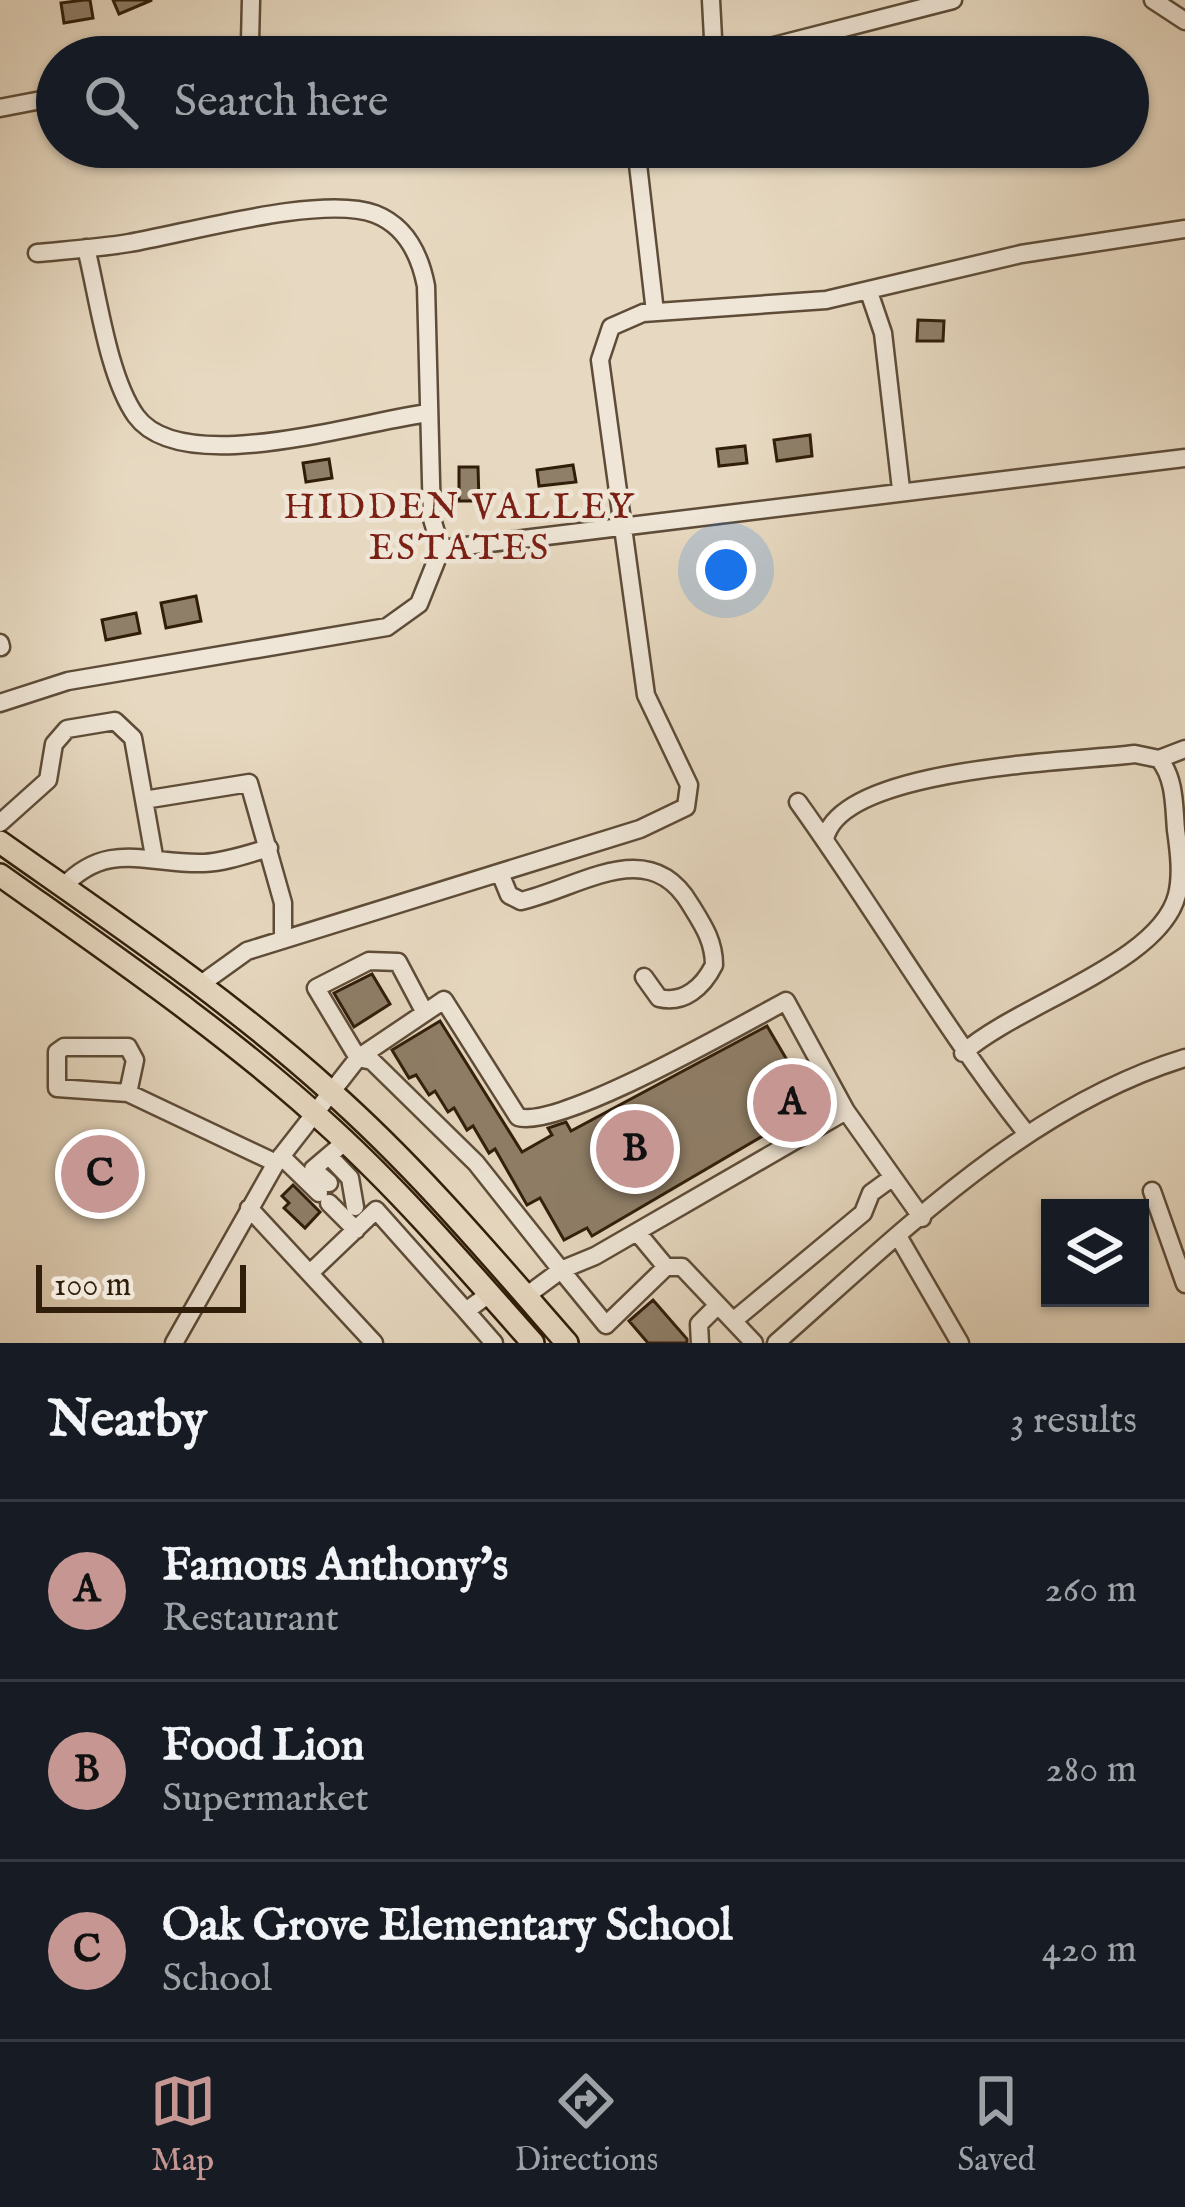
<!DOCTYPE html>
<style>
:root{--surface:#171b24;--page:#20242c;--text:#f1f3f6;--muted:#9ea1a6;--line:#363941;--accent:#c59692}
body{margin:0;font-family:"IM FELL English",serif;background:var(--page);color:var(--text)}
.controls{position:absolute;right:36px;bottom:36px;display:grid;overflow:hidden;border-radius:0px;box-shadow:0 3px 9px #0004}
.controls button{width:108px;height:108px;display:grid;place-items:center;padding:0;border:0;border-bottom:3px solid var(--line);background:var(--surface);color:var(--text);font:60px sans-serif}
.scale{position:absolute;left:36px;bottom:30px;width:210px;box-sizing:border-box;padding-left:12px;border:6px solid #301d0a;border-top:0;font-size:33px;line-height:42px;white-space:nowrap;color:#301d0a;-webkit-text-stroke:9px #efe6d7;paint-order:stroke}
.you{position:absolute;left:726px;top:570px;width:42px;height:42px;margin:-30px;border:9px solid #fff;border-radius:50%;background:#1a73e8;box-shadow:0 0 0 18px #1a73e833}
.badge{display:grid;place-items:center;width:78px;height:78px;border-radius:50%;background:var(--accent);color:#111;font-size:39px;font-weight:700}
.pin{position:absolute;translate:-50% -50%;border:6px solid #fff;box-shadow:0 3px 12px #0006}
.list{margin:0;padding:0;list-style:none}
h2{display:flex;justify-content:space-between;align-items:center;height:156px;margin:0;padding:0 48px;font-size:51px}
h2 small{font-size:39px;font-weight:400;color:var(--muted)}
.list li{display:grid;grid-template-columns:78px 1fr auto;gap:36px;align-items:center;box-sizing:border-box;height:180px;padding:0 48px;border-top:3px solid var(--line)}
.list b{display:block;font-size:45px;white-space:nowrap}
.list p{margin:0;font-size:39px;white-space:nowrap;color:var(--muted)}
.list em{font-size:39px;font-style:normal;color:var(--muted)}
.icon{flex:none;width:66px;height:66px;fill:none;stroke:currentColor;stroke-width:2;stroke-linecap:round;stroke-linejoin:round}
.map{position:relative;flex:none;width:1185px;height:1343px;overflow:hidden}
.search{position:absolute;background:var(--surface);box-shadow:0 3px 9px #0004;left:36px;right:36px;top:36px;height:132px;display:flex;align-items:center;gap:30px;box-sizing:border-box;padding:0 42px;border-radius:66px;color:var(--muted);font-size:45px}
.sheet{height:696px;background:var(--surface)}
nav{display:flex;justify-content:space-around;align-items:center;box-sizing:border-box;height:168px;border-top:3px solid var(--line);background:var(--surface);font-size:33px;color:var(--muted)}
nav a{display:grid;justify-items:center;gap:6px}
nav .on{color:var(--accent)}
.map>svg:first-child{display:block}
.building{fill:#8f7f69;stroke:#301d0a;stroke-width:3}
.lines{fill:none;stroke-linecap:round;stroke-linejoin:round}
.minor-casing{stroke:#5e4c38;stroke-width:21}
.major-casing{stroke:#301d0a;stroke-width:26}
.minor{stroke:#efe6d7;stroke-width:16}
.major{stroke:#e7d9c1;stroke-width:21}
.labels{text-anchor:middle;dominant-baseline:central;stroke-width:9;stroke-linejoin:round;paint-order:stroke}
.neighbourhood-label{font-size:36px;letter-spacing:3px;fill:#7a1f14;stroke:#efe6d7}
</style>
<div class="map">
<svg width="1185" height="1343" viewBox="0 0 1185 1343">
<rect width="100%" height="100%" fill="#e7d9c1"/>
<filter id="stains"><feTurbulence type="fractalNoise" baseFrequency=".00167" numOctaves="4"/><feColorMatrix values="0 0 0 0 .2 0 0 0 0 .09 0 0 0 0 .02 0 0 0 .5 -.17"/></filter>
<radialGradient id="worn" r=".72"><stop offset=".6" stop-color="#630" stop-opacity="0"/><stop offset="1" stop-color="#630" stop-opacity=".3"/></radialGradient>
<!-- building -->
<path class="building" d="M84 0H90L93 18 64 23 61 3Z
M113 0H152L119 14Z
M918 320 944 321 943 341H917Z
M810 435 812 456 777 461 774 440Z
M745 446 747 463 719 466 717 449Z
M329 459 332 478 306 482 303 463Z
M573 465 576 482 539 486 537 470Z
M459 467H478L479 501H459Z
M196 596 201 621 166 628 161 603Z
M136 613 140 633 106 640 102 620Z
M372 974 390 1004 354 1027 334 993Z
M440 1021 522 1152 552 1135 548 1128 566 1122 571 1131 767 1026 814 1106 592 1236 587 1228 564 1240 540 1198 527 1205 495 1149 489 1153 473 1126 467 1130 454 1108 448 1112 435 1091 429 1095 416 1075 409 1078 392 1050Z
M293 1185 320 1212 305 1228 284 1208 289 1203 282 1196Z
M653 1300 687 1339V1343H648L629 1321Z"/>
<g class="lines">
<defs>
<path id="minor" d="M711 0 714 57
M1153 0 1185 21
M241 57 250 42 251 0
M731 57 953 0
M0 108 57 97
M636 147 655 312
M86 248C98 296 108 377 136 416 182 479 358 422 428 413
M37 253C68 250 99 248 129 243 188 233 322 194 375 214 406 226 420 255 426 286L432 519 441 549
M869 292 883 333 901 489
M441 549 1185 458
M0 643 1 647
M0 703 68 681 387 627 419 604 441 549
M144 800 249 783 283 903V940
M798 802C877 912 943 1028 1027 1134
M0 823 48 780 54 744 67 729 115 721 133 738 154 856
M825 839C841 767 1071 762 1135 754L1159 759 1185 749
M500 873 509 895 521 901C581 887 649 835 690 904 703 925 714 941 714 965 703 987 684 1004 659 998L644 977
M63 887C108 839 149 865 204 863 226 862 248 854 269 848
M201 984 247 951 640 829 686 807 689 785 646 695 600 360 611 327 643 313 826 300 1021 254 1185 229
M425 1013 398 962 369 961 316 988 358 1058 444 1000 518 1117C559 1130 739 1026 786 1001L846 1111
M963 1053C1018 1004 1160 963 1177 895 1182 875 1179 851 1176 830 1174 806 1175 778 1159 759
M128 1093 135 1060 128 1047H64L57 1052V1088L128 1093 276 1163
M281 1156 319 1193
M329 1156 350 1178 355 1207
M329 1183 313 1169 346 1141
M1152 1191 1185 1284
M329 1203 356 1230
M249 1208 374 1343
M637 1232 666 1267H682L754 1343
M898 1236 960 1343
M310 1273 376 1210 466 1311 489 1294
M526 1296 561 1270 606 1325 666 1267
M466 1311 494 1343
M733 1321 863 1213 871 1193 893 1177
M174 1343 276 1163 358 1058 372 1061 476 1163 561 1270 595 1256 846 1111 922 1218
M700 1343 699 1324 718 1305
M776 1343C899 1235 1025 1107 1185 1058"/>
<path id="major" d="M0 842C112 921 227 998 329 1090 416 1167 491 1256 567 1343
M0 875C114 956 230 1035 333 1130 405 1196 468 1270 533 1343"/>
</defs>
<!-- minor casing -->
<use href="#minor" class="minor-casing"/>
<!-- major casing -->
<use href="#major" class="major-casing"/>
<!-- minor -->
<use href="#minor" class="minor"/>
<!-- major -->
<use href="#major" class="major"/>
</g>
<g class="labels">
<!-- neighbourhood labels -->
<g class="neighbourhood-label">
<text x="460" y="508">HIDDEN VALLEY<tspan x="460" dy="41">ESTATES</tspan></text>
</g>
</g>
<rect width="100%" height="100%" filter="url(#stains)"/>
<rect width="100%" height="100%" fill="url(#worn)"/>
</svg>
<div class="controls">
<button><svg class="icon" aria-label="layers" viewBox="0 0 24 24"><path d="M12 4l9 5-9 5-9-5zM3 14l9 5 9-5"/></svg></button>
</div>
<div class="scale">100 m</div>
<div class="you"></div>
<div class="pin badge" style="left:792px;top:1103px">A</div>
<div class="pin badge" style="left:635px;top:1149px">B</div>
<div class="pin badge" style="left:100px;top:1174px">C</div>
<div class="search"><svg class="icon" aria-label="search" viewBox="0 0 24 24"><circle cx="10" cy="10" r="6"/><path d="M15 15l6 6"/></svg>Search here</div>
</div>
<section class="sheet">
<h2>Nearby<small>3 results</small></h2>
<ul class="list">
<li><span class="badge">A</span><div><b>Famous Anthony's</b><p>Restaurant</p></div><em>260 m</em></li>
<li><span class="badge">B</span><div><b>Food Lion</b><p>Supermarket</p></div><em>280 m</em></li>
<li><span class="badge">C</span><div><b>Oak Grove Elementary School</b><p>School</p></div><em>420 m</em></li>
</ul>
</section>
<nav>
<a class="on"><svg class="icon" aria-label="map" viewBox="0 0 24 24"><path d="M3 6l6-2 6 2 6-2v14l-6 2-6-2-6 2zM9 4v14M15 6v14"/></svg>Map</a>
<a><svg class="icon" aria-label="directions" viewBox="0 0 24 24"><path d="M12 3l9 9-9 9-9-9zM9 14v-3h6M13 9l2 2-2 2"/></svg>Directions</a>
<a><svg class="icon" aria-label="saved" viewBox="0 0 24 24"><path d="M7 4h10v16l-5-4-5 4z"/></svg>Saved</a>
</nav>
